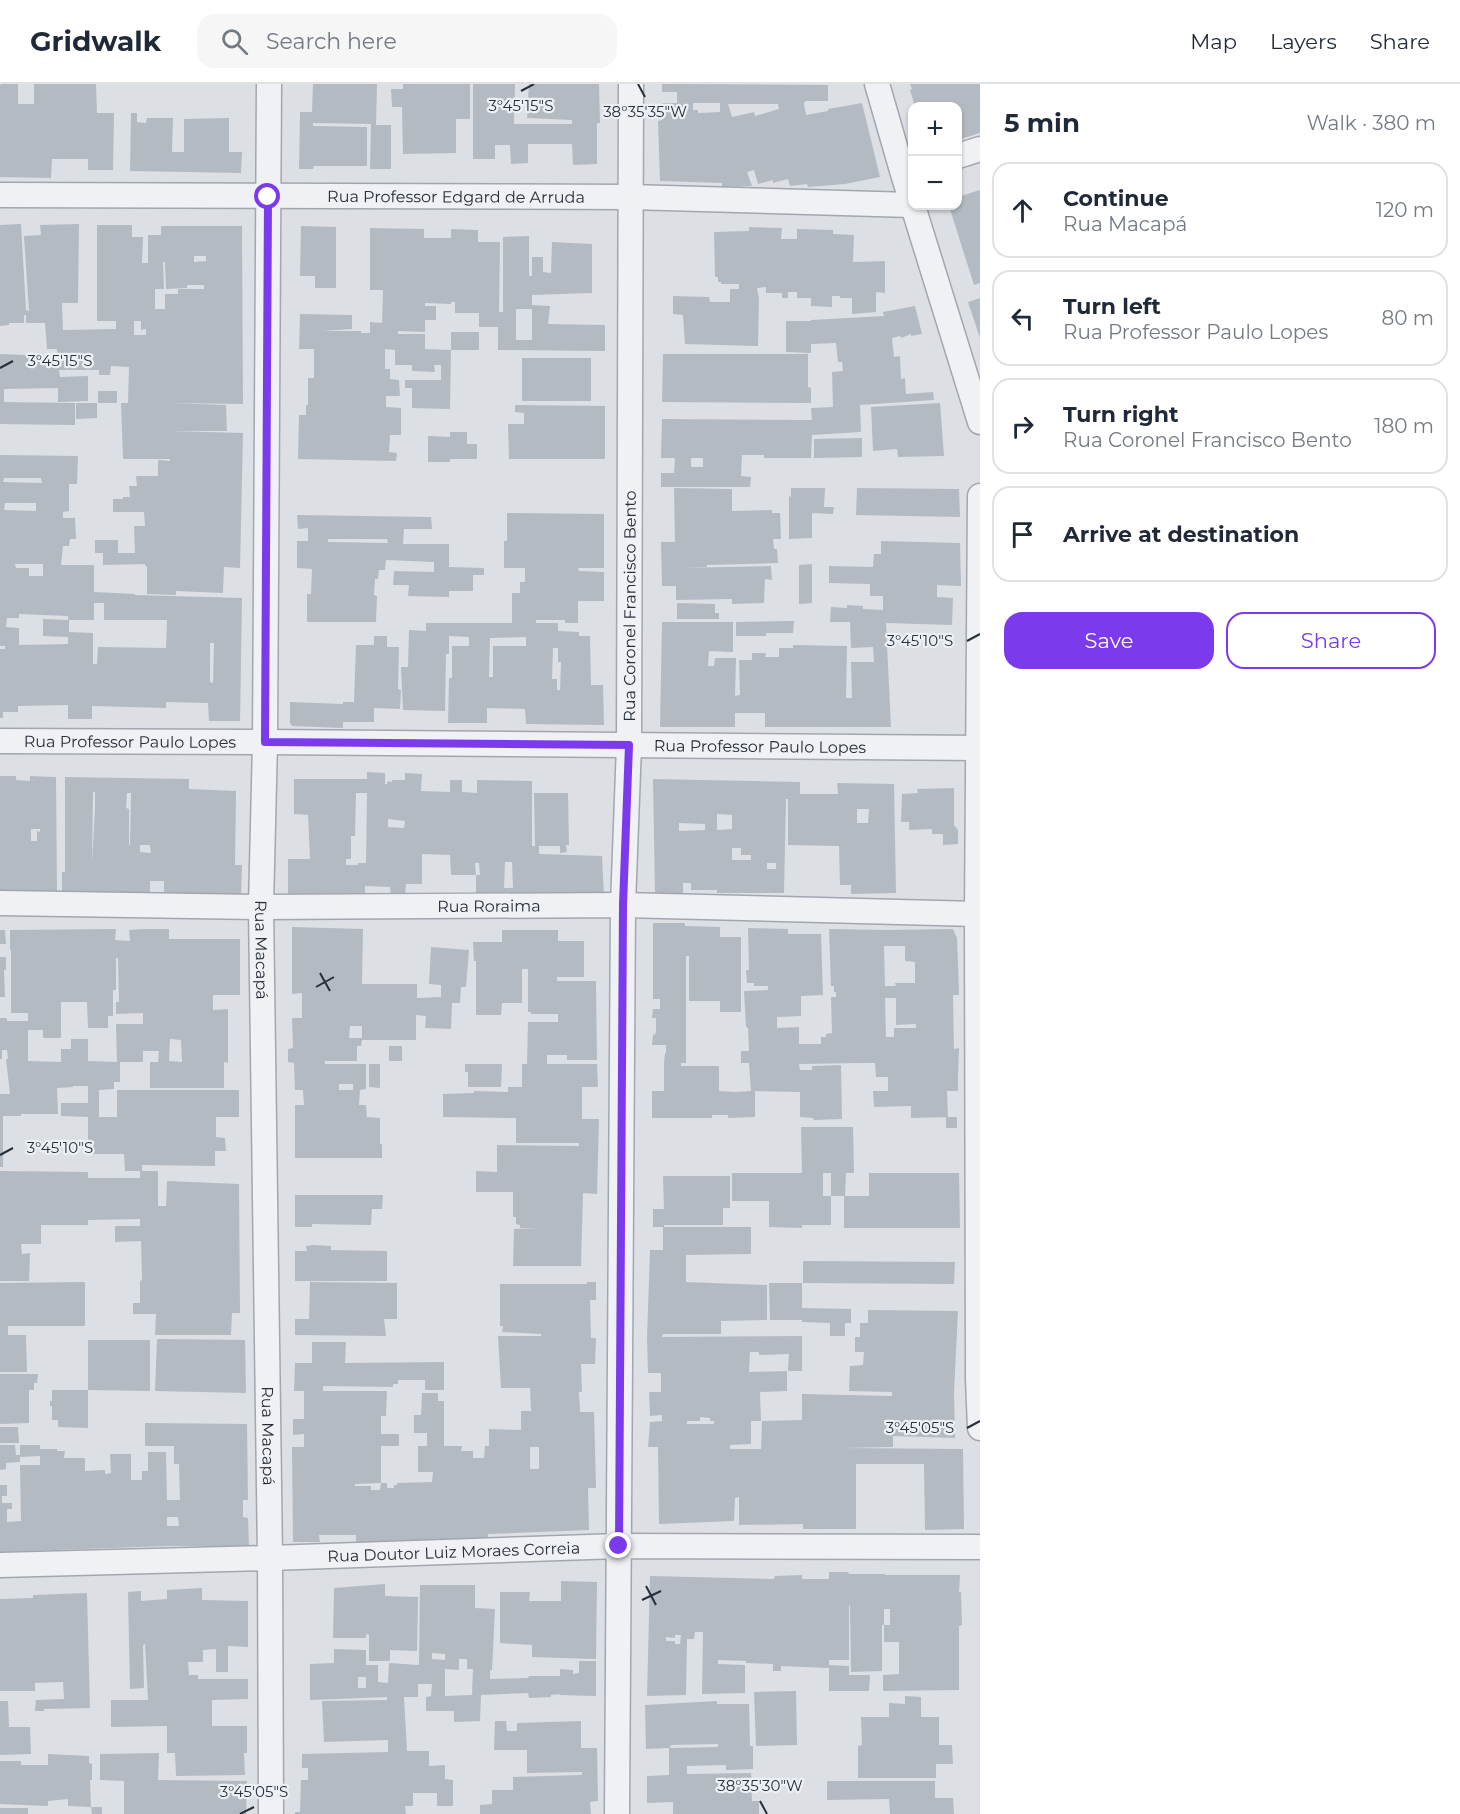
<!DOCTYPE html>
<meta charset="utf-8">
<style>
:root{--surface:#fff;--page:#f6f6f7;--text:#1f2937;--muted:#747a83;--line:#e0e1e3;--accent:#7c3aed}
body{margin:0;font-family:Montserrat,sans-serif;background:var(--page);color:var(--text)}
.controls{position:absolute;right:18px;top:18px;display:grid;overflow:hidden;border-radius:12px;box-shadow:0 2px 4px #0004}
.controls button{width:54px;height:54px;display:grid;place-items:center;padding:0;border:0;border-bottom:2px solid var(--line);background:var(--surface);color:var(--text);font:30px sans-serif}
.stop{position:absolute;width:18px;height:18px;margin:-14px;border:4px solid #7c3aed;border-radius:50%;background:#fff}
.stop.end{background:#7c3aed;border-color:#fff;box-shadow:0 2px 6px #0008}
.list{margin:0;padding:0;list-style:none}
h2{display:flex;justify-content:space-between;align-items:center;height:78px;margin:0;padding:0 24px;font-size:26px}
h2 small{font-size:20px;font-weight:400;color:var(--muted)}
.list li{display:grid;grid-template-columns:39px 1fr auto;gap:18px;align-items:center;box-sizing:border-box;height:96px;margin:0 12px 12px;padding:0 12px;border:2px solid var(--line);border-radius:18px}
.list b{display:block;font-size:22px;white-space:nowrap}
.list p{margin:0;font-size:20px;white-space:nowrap;color:var(--muted)}
.list em{font-size:20px;font-style:normal;color:var(--muted)}
.actions{display:flex;gap:12px;padding:18px 24px}
.actions a{flex:1;padding:14px 0;border:2px solid var(--accent);border-radius:18px;text-align:center;font-size:21px;color:var(--accent)}
.actions .main{background:var(--accent);color:#fff}
.icon{flex:none;width:33px;height:33px;fill:none;stroke:currentColor;stroke-width:2;stroke-linecap:round;stroke-linejoin:round}
.map{position:relative;flex:none;width:980px;height:1730px;overflow:hidden}
header{display:flex;align-items:center;gap:36px;box-sizing:border-box;height:84px;padding:0 30px;background:var(--surface);border-bottom:2px solid var(--line)}
header strong{font-size:28px}
nav{display:flex;gap:33px;margin-inline-start:auto;font-size:21px}
.search{width:420px;height:54px;background:var(--page);display:flex;align-items:center;gap:15px;box-sizing:border-box;padding:0 21px;border-radius:18px;color:var(--muted);font-size:22px}
main{display:flex}
aside{flex:1;background:var(--surface)}
.map>svg:first-child{display:block}
.building{fill:#b4bac2;fill-rule:evenodd}
.lines{fill:none;stroke-linecap:round;stroke-linejoin:round}
.minor-casing{stroke:#a2a7af;stroke-width:27}
.minor{stroke:#eff1f4;stroke-width:24}
.route{stroke:#7c3aed;stroke-width:8}
.ticks{fill:none;stroke:#272f3b;stroke-width:2}
.labels{text-anchor:middle;dominant-baseline:central;stroke-width:4.5;stroke-linejoin:round;paint-order:stroke}
.street-label{font-size:16px;fill:#272f3b;stroke:#eceff3}
.ticks-label{font-size:15px;text-anchor:middle;fill:#272f3b;stroke:#eceff3;stroke-width:4.5;stroke-linejoin:round;paint-order:stroke}
</style>
<header>
<strong>Gridwalk</strong>
<div class="search"><svg class="icon" aria-label="search" viewBox="0 0 24 24"><circle cx="10" cy="10" r="6"/><path d="M15 15l6 6"/></svg>Search here</div>
<nav><a>Map</a><a>Layers</a><a>Share</a></nav>
</header>
<main>
<div class="map">
<svg width="980" height="1730" viewBox="0 0 980 1730">
<rect width="100%" height="100%" fill="#dce0e5"/>
<!-- building -->
<path class="building" d="M2 0H18V20H34V0H96L97 29H114L113 86H88V75H52L51 94 0 93V1Z
M313 0H377L376 41H391V85H370L371 40 313 39V42L367 43V82H314L313 85H299L300 28H312Z
M403 0H470V35H456V69L403 70 402 23H392L391 5H403Z
M473 0H515L514 40H572V36L527 34 529 0H599L600 39H597V80L573 81 572 60H528V79L511 80 510 61H495V75H473Z
M662 0 828 1V17H805L804 20 806 31 828 27V25L862 19 880 93 845 100 808 103 807 100 790 102 788 95 773 99V96L758 100 754 86 747 88 752 102 722 103V99L660 97 658 37 662 36V19H677V8H662ZM693 19H720V28L698 29V26H693ZM728 20H778L779 25 755 32 754 28 732 33Z
M910 0H980V49L958 56V22H915L910 6 912 5Z
M131 29H137V38L146 39 147 34H173L172 68H184V35L229 34V68H242L241 89 130 87Z
M980 106V199L974 201 949 122H958V113Z
M21 140 26 226 29 227 24 152 41 151 40 141 79 140 78 219H62L63 246 116 245V237H97V141H132V153H143L142 179H148V151H161V142H242L243 320 172 319 226 321 227 347H171L243 349 240 484 224 483 223 509 176 507V511L147 510V482H145V480L103 481V469H95V456H118V469H135L134 442H145L144 428H113V415H123V413H130L129 402H137L136 392H158V376L170 377V375H123L121 319H128L129 283 111 282 110 291H99V286H59L60 293 88 292V317L58 318V304L4 305V318L75 319V341L0 340V270L49 272 48 279H57V265H47L45 239H26V231H24V239H9V241L0 242V141ZM194 172H206V177L194 178ZM163 178H165L166 205 187 204V201H204V205H178V210H165V225H155V205H164ZM134 237H141V246L146 245V251H134Z
M301 142 336 143V204H315V192H300Z
M749 143 782 144 781 155H797V145L833 146V150L854 151 853 178 885 177V209L876 208V228L852 230V214H840V212H832V223L811 222V214H797V208H788V214H782V209H766V203L757 204 759 214 758 262 685 260 683 231 673 230V212L709 213 710 218H730V205H739V200H721V198H718V193H715L714 148 749 147Z
M370 144 424 145V154H451V145L478 146V158H500L499 228H503V153L529 152V192H532V173H543V188L551 189 552 158 592 160V209L532 211V221L550 222 548 240 605 241V267L498 266V243H479V229H455V218H451V220L425 219V222H436V236H425V248L398 247V250H425V265L451 266 450 325 412 324V304H405V296H441V281H434L435 288 412 287V281H395V266L385 265V285H390V295L399 296 400 312H386V323L401 324V351H390L389 368 397 369 396 377 298 375 299 331H306V321H308V294H314V265H299L300 230 352 231V245L322 247H361V249H370V238L382 239 383 206H370ZM516 225H532V256H516Z
M980 214V254L968 218Z
M915 222 922 250 911 252V250L901 254 900 252 892 254 894 273 900 272 901 295 905 294 906 310 933 308 934 316 860 321 861 348 812 351 811 374H764V371H742L741 392 751 393 750 403H661V389H674L675 375 674 374H661L662 335 812 336 811 324 833 323 832 288 843 287 842 278H838L836 259 811 260V269L786 268V237H811V236L884 232 883 228ZM691 374H703V383H691Z
M451 248H479V266H451Z
M663 270H808V303L811 304V319L662 318Z
M522 274H591V317H522Z
M98 307H117V319H98Z
M76 319H97V334L76 335Z
M940 319 944 372 898 373 897 365 873 367 871 323Z
M515 321 605 322V375H509L508 340H524V329L515 328Z
M450 348H467V360H477V375H450V378H428V352L450 353Z
M862 354V373L814 374V355Z
M0 371 78 372 77 400H69V427L63 428V434H75L76 455H70L69 462H63L61 481H94V508L135 510V511L242 514 240 637H209L208 619 166 618V624L92 622V635H68V621L18 622V628H3V634H0V565H5V562H0ZM4 394H41L42 399 3 398ZM5 419H36V427L4 426ZM15 480H43V492H29V484H16ZM94 519H104V536H167L166 564 98 563 97 580H93V549L69 548V536L43 535V552L68 553V560L19 561V544L6 543 7 534H19V530L68 532V535L69 536H94ZM210 559H214L213 599 210 598Z
M674 404 732 405V427L772 426V429H780L781 455H773L774 465H777L778 479 707 481V483L680 484 771 482 772 496 765 495 764 519 732 520V515L676 516V502H662L661 458H675Z
M791 404H825L824 423H834L833 430 812 429V454L789 455V412L791 413Z
M857 404 959 405 960 433 856 431Z
M507 429 604 430V484H578L579 487 604 488V517H578V539H565V536H536V539H558V547L579 548V552H590L591 601H603L604 641 526 640 525 625 487 624V639H448L449 594H452V562H469V553L449 552V570H446L445 627 403 626 401 583H408L409 546 426 547V539H512V509H520V498H525V484H504V457H507ZM526 553V562H493V593H489L490 554ZM553 564H558V578H561L560 606H557V595H552Z
M297 431 431 433 432 445H404L403 460H449V483L484 484V491H473V507H449V513L408 512 409 501H393L394 487 434 488V478L386 476 385 486H379L378 495H375L374 511 377 512 376 538H307V510H311L312 485 297 484V457H308V444L298 445ZM328 455H387L388 459 328 458Z
M881 457 960 459 961 502 937 501V513L953 514 952 541 886 539 891 643H765V629H735V643H660L662 538H733V568L709 567 708 582H714L715 574H736L735 612 740 611 739 576H752V569H766L765 573H779V564H793V561L847 562 846 614H852L851 578H874L873 563 851 564 850 538H830L831 523 847 524V521L863 522V525L883 526V512H870V500L829 499V482L873 483 874 470H881Z
M812 480V519L799 520V481Z
M677 519 715 520V529H719V535H677Z
M794 537 793 549H766V552H736V538Z
M374 552H387V563H399L398 605 401 606 400 625 374 624V638H343V644L292 642 290 639V618L343 620V618H354L356 561H374Z
M367 688 385 689V700H387L388 697 392 698V696H405V689L422 690 421 707 450 708V696H462V708L477 709V696L532 697V762H535L534 709H568L569 761H566L567 768 560 769V762H539V770L602 772 604 814 476 810V791H480L479 779H475L476 791H451L450 771 422 770V800H406L405 811H391L390 803 365 802V811L304 813V810H288V775H310L308 731 294 730V695H367ZM356 709H367L366 779H358V781H346V775H351V752H355ZM388 735 405 737 404 744 388 743ZM505 778H512L513 804H504Z
M0 692H16V696L30 697V692L56 693 57 810 0 809ZM31 745H40V748L37 747V757H31Z
M65 693 189 695V705L236 707 235 781H242L241 812H183V809H164V797H150V809L62 810V788H65ZM93 708H95V724L92 779ZM127 709H131L130 761H129V725L126 724ZM140 761H150L151 769 140 768Z
M653 695 800 698V710H838L837 699 894 700 896 809 851 810V801H840L839 762 788 761V715H786L784 809H717V806H691V799H683V811H655ZM857 725H869L868 739H857ZM717 730 732 731V745L717 746ZM679 739 705 740V746L679 747ZM732 764H741V771H751V776H732ZM767 779H776V785H767Z
M954 704V741L958 746V760L943 761V750H932V745L909 746V738H901L902 710 918 709 917 705Z
M653 839H685V842L720 843V853H741V928H720V917H689V872H686V979H681V982H719V1007L736 1008 751 1007 749 979H741V967H749L748 944 746 943 744 907 768 906V902H754V899H747L746 886H749L748 844 788 845V850H821L823 911 801 912V932L777 933V944L799 943V960H821V953H826V950L832 949 831 913H836V908H834V902H831L829 845 886 846 953 845 957 854 959 907V911H953L954 965 959 964 958 992V1007H947L948 1033 911 1034V1022L874 1023 873 1007H888V993H876L875 979H860L799 980 800 986H812V982L841 981 842 1035 814 1036 813 1034 800 1033V1008L755 1007V1033L728 1034V1031H712V1034H652V1007H664V979L665 969H666V961H652L653 950 655 951 656 947V934H652L653 925H660V915H653ZM884 862H905V877L915 878V899H895L896 902H885ZM885 914H896V941L916 940V944H894V953H886Z
M292 843 363 845 362 900H417V914L441 913V901L429 900 431 863 469 866 466 903H461L460 919H452L451 945 425 944 426 932 416 931V956H362L361 962H357V977H325V980H366V1005L360 1006 359 1021H366L367 1033 380 1034V1060H382V1074H295V1021H304L303 1006H295L294 979 288 978V965L293 964 292 934H302V909L292 910ZM350 942H362V954H349ZM339 1000H353V1006H339Z
M116 845 115 856 130 857 129 846 143 845H169V855H240V911H213V926L228 925V979L224 978V1004H150V978H158L159 967H143V978H120V998H114V1005L99 1006V1033H117V1006H239V1033H216V1053L225 1054 226 1067H215V1082L142 1081V1087H125L124 1070H88V1033L61 1032V1019H88V1002H73V1003L57 1004 58 1030H21V1032H3V1083H0V1010H10L6 975H8L7 966H2V975H0V934H7V937H28V929H11V866H10V846ZM116 874H118L119 918H116V930L143 929V940H116L117 978 88 977V955H71V965H61V978L28 977V946H43V954H61V918H87L88 944H108V932H113V906H116ZM170 955 181 956 182 978 169 977Z
M0 846H5L6 860H0Z
M502 846H558V857H584V893H557V897H596L597 976H567V971H547V980H597L598 1003H582V1035H599L597 1110 583 1109 581 1182H513L514 1145 541 1144H520V1141L516 1140V1133H513V1108H476V1087L497 1088V1061L579 1062V1059H516V1034L443 1033V1010L474 1009V1007L508 1008V1003H522V980H527L528 938H558V930H531V928H528V885H522V919H502L501 931H476V877H474L473 858H502Z
M0 873H6V886H4L5 913H0Z
M389 962H402V977H389Z
M369 980H380V1004L369 1003Z
M465 980H502L501 1003H468V988H465Z
M946 1033H957V1044H946Z
M801 1043H853L854 1089H846L845 1112H831V1089H823V1112H831V1141H802V1144L769 1143V1117H732V1089H802Z
M0 1087 88 1088V1094H140V1087H158V1122H166L167 1097 239 1100 240 1229H232L231 1251H155L156 1230H133V1219H140V1197L142 1196 141 1157 115 1158V1142H140V1135L88 1136V1141H41V1160H21L22 1170 30 1169 29 1197H0Z
M869 1089H959L960 1144H844V1112H869Z
M663 1092H730V1124H723V1141H664V1143H653V1125H664Z
M295 1111H383L382 1125H372L371 1141 312 1140V1143H295Z
M663 1143H751V1170L686 1171V1198L767 1201V1236L721 1237V1250H663L662 1253 802 1252V1287H788L789 1270 759 1271V1268H750L749 1288 787 1287V1307L760 1308 761 1337H751V1360L730 1361V1365H761L762 1337 802 1336V1310L892 1312V1308L849 1307 850 1282 863 1281 864 1268H855V1253H860V1239H868V1226L958 1227 954 1308 955 1354 893 1352V1363L841 1364 963 1365 964 1445 925 1446 924 1380H856V1445H803V1440L739 1441V1413L735 1414 734 1437 659 1440 658 1363H648L650 1338 662 1337V1331L650 1332 649 1308H661V1289H648L647 1254 650 1166H663ZM700 1333 710 1334V1337H714V1340H687V1337H700Z
M313 1161 331 1162V1166L387 1167V1197H295V1167H307L306 1162Z
M803 1177 955 1178 954 1200 803 1199Z
M85 1198V1242H8V1251H26L27 1288H0V1199Z
M310 1198 397 1199V1235H384L386 1252 295 1251V1235H309Z
M587 1198H596V1216H590L591 1254H596L595 1280H581L582 1308H579L580 1328H594L596 1404H588L589 1446 488 1450V1457L356 1458V1451H319L320 1458H293L292 1363H304V1350L293 1351V1335H304V1307H294L295 1279H312V1258H346L345 1279 444 1278V1306H425V1296H398V1300H393V1303L323 1302V1307H387L386 1332H381V1350H399V1362H381V1399L355 1400V1402H371V1406H380L381 1399H387V1404H394V1401H397V1399L432 1398 433 1388H418V1362H427V1349H414V1331H421L422 1309H438V1317H444V1362H462L461 1367H473V1374H484L485 1362H489V1345L521 1346V1327H531L530 1304H501L498 1252H541V1250L502 1248 503 1242H500V1200H587ZM530 1363H539V1385H530Z
M769 1199H802V1224L851 1225V1239H845V1252H830V1239L802 1238V1236H770Z
M157 1255 245 1256 246 1309 155 1307Z
M88 1256H150V1307L88 1306Z
M0 1290H38L37 1299H34V1306H29V1339L0 1340Z
M52 1306H88V1344L58 1343V1336H52V1322H50V1317H52Z
M145 1339 247 1340 248 1416H243V1433L248 1434 249 1462H167L0 1468V1401H7V1412H2V1419H12V1425H7V1438L21 1437 20 1381H40V1372L20 1373V1378L6 1379V1385L0 1386V1361H15L16 1371H20V1361H40V1365H57V1367H65L64 1374H85V1387L105 1386V1390L111 1389 110 1370H131V1396H142V1387H148V1368H166L167 1416H180L179 1380H174V1362H145ZM167 1433H178L179 1442H167Z
M0 1343H18L19 1359H0Z
M829 1488H848L849 1490H885V1491H960L959 1508H961L962 1541 959 1542V1606L883 1607V1591L899 1590V1558H884V1541H890V1525H884V1541H882V1587L851 1588 850 1522H849V1576H829V1581L849 1582V1591H870L869 1607H829V1584L781 1582V1587H773V1580L746 1579V1577L718 1576V1580L745 1581V1609L702 1610 703 1548H695L694 1555H687L686 1611 647 1612 650 1492 774 1495 775 1492 802 1491V1495H829ZM675 1551H681L680 1560H675V1557H666V1553L675 1554Z
M561 1497 597 1498 596 1575 532 1573V1561L500 1559V1508H530L529 1517H561Z
M385 1500V1512L418 1513 417 1567 390 1566V1577H369V1551L366 1550V1554H333L334 1504Z
M420 1501H475V1524L495 1525 492 1586H490V1595L528 1594 529 1592H560V1585L573 1586V1590L579 1589V1577H596V1612L559 1611 560 1610 551 1611V1613L529 1614 528 1609 481 1611 480 1637 454 1638V1627H426V1613L431 1612 432 1600H418V1613H404L407 1667H429V1682L445 1681V1695L453 1696V1722H437V1709H413V1722H405L406 1730H295V1728H300L301 1696H308V1684H302V1670L388 1668V1656L324 1658 322 1617 387 1616V1613L310 1616V1580L334 1579V1565L366 1566V1581H378V1598L388 1599 389 1579 419 1581ZM432 1569 445 1570V1576L432 1575ZM459 1575H467V1585H473L472 1611 445 1612V1585L459 1586ZM358 1593H366V1604H358Z
M202 1504V1516L248 1517V1563L228 1562V1588H216V1565L203 1566V1578H188L189 1591H198V1595H248V1615L212 1616V1642H247V1669H244L245 1691 176 1692 175 1669H167V1642L111 1643V1616H148L145 1560 143 1561 144 1604 130 1605 128 1508 141 1507V1517L167 1515V1506Z
M87 1509 90 1624 44 1625V1627H35L36 1616 64 1615 63 1598 35 1599V1607H0V1515L33 1514V1511Z
M796 1607 797 1661 756 1662 754 1608Z
M905 1612 921 1613V1633H939V1661H952L953 1680H936V1694H858V1662L862 1661 861 1633H889V1619L905 1620Z
M0 1617H8L9 1643H30L31 1670 0 1671Z
M717 1617V1620H749L750 1662H753V1685L726 1686V1681L687 1682V1690L751 1689 752 1717H759V1730H673V1718L647 1719V1692L669 1691V1664L646 1665 645 1621ZM718 1660V1663L670 1664 671 1661Z
M495 1637H506L507 1647H517V1639L581 1637V1664H597L598 1717 590 1718 591 1730H480V1721L492 1720V1706H513V1693L582 1691V1688L527 1689V1666H494Z
M159 1669 158 1696 247 1697 246 1730H124V1697L100 1696V1670Z
M48 1670 89 1672V1679L92 1680V1696H90L91 1723H102V1730H92L91 1723 68 1722V1715L48 1717V1722L0 1720V1677H21V1681H48Z
M827 1697H935V1714H953L954 1730H890L889 1715 827 1716Z
M0 1724H28V1730H0Z"/>
<g class="lines">
<defs>
<g id="minor">
<path id="s1" d="M269 0 265 658 261 823 270 1474 271 1730"/>
<path d="M877 0 903 90 980 338"/>
<path d="M958 72 980 65"/>
<path id="s2" d="M0 111 630 113 912 121"/>
<path d="M980 412 977 830 978 1295 980 1344"/>
<path id="s3" d="M0 657 265 658 980 664"/>
<path id="s4" d="M0 819 261 823 623 821 977 830"/>
<path id="s5" d="M0 1481 270 1474 619 1462 980 1463"/>
<path id="s6" d="M617 1730 623 821 629 661 631 0"/>
</g>
</defs>
<!-- minor casing -->
<use href="#minor" class="minor-casing"/>
<!-- minor -->
<use href="#minor" class="minor"/>
</g>
<g class="lines">
<!-- route -->
<path class="route" d="M268 113 265 658 629 661 623 821 619 1462"/>
</g>
<!-- ticks -->
<path class="ticks" d="M638 0 645 13M521 7 534 0M0 284 13 277M967 557 980 550M320 889 330 907M316 903 334 893M0 1071 13 1064M967 1344 980 1337M646 1502 656 1521M642 1516 661 1507M760 1717 767 1730M240 1730 254 1723"/>
<g class="labels">
<!-- street labels -->
<g class="street-label">
<text stroke="none"><textPath href="#s2" startOffset="456">Rua Professor Edgard de Arruda</textPath></text>
<text stroke="none"><textPath href="#s6" startOffset="1208">Rua Coronel Francisco Bento</textPath></text>
<text stroke="none"><textPath href="#s3" startOffset="130">Rua Professor Paulo Lopes</textPath></text>
<text stroke="none"><textPath href="#s3" startOffset="760">Rua Professor Paulo Lopes</textPath></text>
<text stroke="none"><textPath href="#s4" startOffset="489">Rua Roraima</textPath></text>
<text stroke="none"><textPath href="#s1" startOffset="866">Rua Macapá</textPath></text>
<text stroke="none"><textPath href="#s1" startOffset="1352">Rua Macapá</textPath></text>
<text stroke="none"><textPath href="#s5" startOffset="454">Rua Doutor Luiz Moraes Correia</textPath></text>
</g>
</g>
<g class="ticks-label">
<text x="521" y="27">3°45'15"S</text>
<text x="645" y="33">38°35'35"W</text>
<text x="60" y="282">3°45'15"S</text>
<text x="920" y="562">3°45'10"S</text>
<text x="60" y="1069">3°45'10"S</text>
<text x="920" y="1349">3°45'05"S</text>
<text x="760" y="1707">38°35'30"W</text>
<text x="254" y="1713">3°45'05"S</text>
</g>
</svg>
<div class="controls">
<button>+</button>
<button>−</button>
</div>
<div class="stop" style="left:268px;top:113px"></div>
<div class="stop end" style="left:619px;top:1462px"></div>
</div>
<aside>
<h2>5 min<small>Walk · 380 m</small></h2>
<ul class="list">
<li><svg class="icon" aria-label="ahead" viewBox="0 0 24 24"><path d="M12 20V5M6 11l6-6 6 6"/></svg><div><b>Continue</b><p>Rua Macapá</p></div><em>120 m</em></li>
<li><svg class="icon" aria-label="left" viewBox="0 0 24 24"><path d="M17 20v-9H6M10 6l-5 5 5 5"/></svg><div><b>Turn left</b><p>Rua Professor Paulo Lopes</p></div><em>80 m</em></li>
<li><svg class="icon" aria-label="right" viewBox="0 0 24 24"><path d="M7 20v-9h11M14 6l5 5-5 5"/></svg><div><b>Turn right</b><p>Rua Coronel Francisco Bento</p></div><em>180 m</em></li>
<li><svg class="icon" aria-label="arrive" viewBox="0 0 24 24"><path d="M6 21V4h12l-3 4 3 4H6"/></svg><div><b>Arrive at destination</b></div></li>
</ul>
<div class="actions"><a class="main">Save</a><a>Share</a></div>
</aside>
</main>
